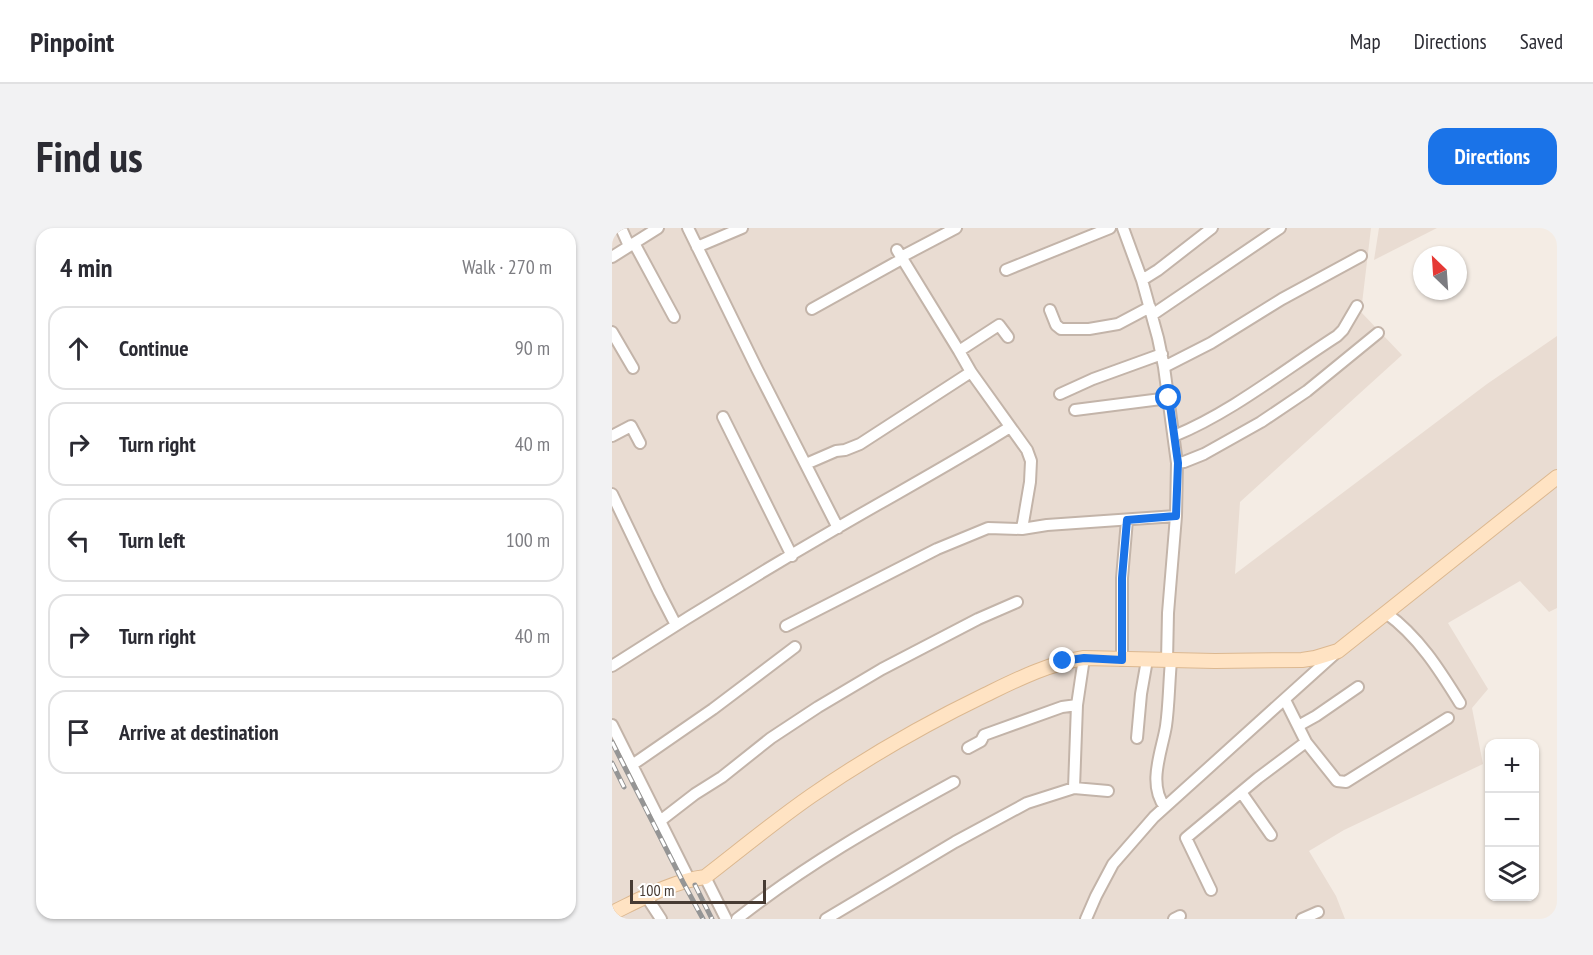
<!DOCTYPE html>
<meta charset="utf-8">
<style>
:root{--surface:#fff;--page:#f2f2f3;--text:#2b2b33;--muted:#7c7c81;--line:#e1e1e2;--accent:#1a73e8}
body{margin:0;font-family:"PT Sans Narrow",sans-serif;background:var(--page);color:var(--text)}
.controls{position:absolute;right:18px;bottom:18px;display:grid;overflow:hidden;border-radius:12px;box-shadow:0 2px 4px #0004}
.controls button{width:54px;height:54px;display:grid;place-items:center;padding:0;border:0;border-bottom:2px solid var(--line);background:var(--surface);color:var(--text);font:30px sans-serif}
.compass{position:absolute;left:801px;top:18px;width:54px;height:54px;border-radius:50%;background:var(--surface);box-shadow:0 2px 4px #0004;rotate:335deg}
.scale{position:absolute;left:18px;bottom:15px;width:136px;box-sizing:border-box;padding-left:6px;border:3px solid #473b33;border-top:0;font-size:16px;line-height:21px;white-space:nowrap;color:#473b33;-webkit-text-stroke:4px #fff;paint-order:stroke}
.stop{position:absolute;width:18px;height:18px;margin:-14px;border:4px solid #1a73e8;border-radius:50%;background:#fff}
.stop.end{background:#1a73e8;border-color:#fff;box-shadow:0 2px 6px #0008}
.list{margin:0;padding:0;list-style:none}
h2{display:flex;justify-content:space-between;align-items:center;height:78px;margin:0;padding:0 24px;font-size:26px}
h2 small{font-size:20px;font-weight:400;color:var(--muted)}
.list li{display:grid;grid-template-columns:39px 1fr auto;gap:18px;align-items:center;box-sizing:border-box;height:84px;margin:0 12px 12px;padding:0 12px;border:2px solid var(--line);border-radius:18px}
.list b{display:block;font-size:22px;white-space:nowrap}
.list em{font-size:20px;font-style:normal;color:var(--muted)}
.icon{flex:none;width:33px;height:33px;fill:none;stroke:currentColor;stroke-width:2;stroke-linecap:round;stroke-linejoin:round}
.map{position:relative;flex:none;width:945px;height:691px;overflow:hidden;border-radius:18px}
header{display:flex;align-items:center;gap:36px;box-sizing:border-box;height:84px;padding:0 30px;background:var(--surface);border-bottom:2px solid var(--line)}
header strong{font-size:28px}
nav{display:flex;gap:33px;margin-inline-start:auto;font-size:21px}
.intro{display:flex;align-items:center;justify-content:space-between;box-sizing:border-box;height:144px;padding:0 36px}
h1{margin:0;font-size:42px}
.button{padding:15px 27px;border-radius:18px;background:var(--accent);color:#fff;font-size:21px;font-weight:700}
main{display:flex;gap:36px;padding:0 36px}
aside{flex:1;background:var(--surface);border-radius:18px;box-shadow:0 2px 4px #0004}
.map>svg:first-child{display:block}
.residential{fill:#e9dcd2}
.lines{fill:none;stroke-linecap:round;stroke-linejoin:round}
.street-casing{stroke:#c3b4a9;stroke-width:14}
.secondary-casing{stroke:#dcb890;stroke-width:16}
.street{stroke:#fff;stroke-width:10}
.secondary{stroke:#ffe3c3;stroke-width:14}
.rail-casing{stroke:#959595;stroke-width:5}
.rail{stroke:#fff;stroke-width:3;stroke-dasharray:9;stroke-linecap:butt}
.route{stroke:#1a73e8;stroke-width:8}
</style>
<header>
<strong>Pinpoint</strong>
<nav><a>Map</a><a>Directions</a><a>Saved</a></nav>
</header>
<div class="intro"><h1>Find us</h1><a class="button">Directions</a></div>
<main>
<aside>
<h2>4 min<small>Walk · 270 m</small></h2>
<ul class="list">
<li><svg class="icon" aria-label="ahead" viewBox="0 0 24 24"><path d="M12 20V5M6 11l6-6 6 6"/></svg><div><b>Continue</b></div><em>90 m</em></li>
<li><svg class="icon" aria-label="right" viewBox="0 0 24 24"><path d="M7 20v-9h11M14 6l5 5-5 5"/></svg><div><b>Turn right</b></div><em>40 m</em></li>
<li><svg class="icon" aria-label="left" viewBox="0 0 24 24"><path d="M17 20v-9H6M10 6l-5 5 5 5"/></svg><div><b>Turn left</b></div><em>100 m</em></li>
<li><svg class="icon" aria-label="right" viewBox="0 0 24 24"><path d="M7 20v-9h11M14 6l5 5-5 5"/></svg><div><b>Turn right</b></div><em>40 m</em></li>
<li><svg class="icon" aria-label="arrive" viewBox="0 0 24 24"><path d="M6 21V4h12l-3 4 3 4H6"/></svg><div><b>Arrive at destination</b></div></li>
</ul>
</aside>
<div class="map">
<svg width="945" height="691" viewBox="0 0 945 691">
<rect width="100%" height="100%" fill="#f4ece4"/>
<!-- residential -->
<path class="residential" d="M0 0H759L749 84 790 127 628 274 623 346 875 156 945 108V380L937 384 908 353 836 395 876 461 860 480 871 536 732 602 697 623 724 668 733 691H0Z
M767 0H825L762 32Z"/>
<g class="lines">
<defs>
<path id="street" d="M9 0 17 18
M76 0 145 141 226 300
M511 0 530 52 546 110 552 139 565 235 564 288 556 385 555 433
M22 15 62 89
M85 19 130 0
M285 22 347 123 359 144 415 222 419 233 418 254 410 301
M0 29 46 0
M289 29 344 0
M394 42 498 0
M530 52 546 42 600 0
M200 81 290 31
M438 82 444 97 449 101H477L506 96 538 79
M540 87 668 0
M0 104 21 140
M347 123 387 97 396 109
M552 139 599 115 670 71 749 28
M448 166 481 151 550 126
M463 182 557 170
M111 189 180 328
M0 208 19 198 28 215
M562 208C620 184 672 142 725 108L731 102 745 78
M565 235 572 234 592 226 649 194 695 163 766 105
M194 236 224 223 233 222 248 216 359 144
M0 266 47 364 64 397
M774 385C806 408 827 441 848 475
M174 398 325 321 376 300 410 301 435 297 564 288
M510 432V350L515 292
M0 438C74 390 149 344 225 300 283 266 341 235 398 199
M673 472 694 514 725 553 734 554 836 490
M0 497 77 651
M686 498 704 488 746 459
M525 510 529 466 535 432
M356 520 369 513 372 507 450 479 465 477
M20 537 101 481 183 419
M462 560 465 477 472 430
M629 564 659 607
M553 579C535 556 550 523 554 498 557 477 557 454 559 433
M48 593 83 566 110 549 159 510 206 479 270 441 366 391 405 374
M93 649 114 691
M599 662 574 610 646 550 694 514
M34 668 49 691
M125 691C192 638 267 595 342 554
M214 691 343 614 415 575 462 560 496 563
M474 691 484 668 501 636 542 589 726 423
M562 691 568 688
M690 691 706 684"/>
<path id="secondary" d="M0 685C29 671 61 653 93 649 128 622 163 593 199 568 254 530 313 496 373 467 406 451 435 436 472 430L603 433 690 432 703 430 726 423 945 249"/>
</defs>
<!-- street casing -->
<use href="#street" class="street-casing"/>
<!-- secondary casing -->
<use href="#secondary" class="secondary-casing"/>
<!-- street -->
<use href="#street" class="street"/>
<!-- secondary -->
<use href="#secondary" class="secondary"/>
<defs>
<path id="rail" d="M0 514 71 654 91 691
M0 535 12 559
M83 657 100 691"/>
</defs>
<!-- rail casing -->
<use href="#rail" class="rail-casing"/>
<!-- rail -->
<use href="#rail" class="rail"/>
</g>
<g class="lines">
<!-- route -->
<path class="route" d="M451 433 472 430 510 432V350L515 292 564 288 566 235 557 170"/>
</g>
</svg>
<div class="controls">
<button>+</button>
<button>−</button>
<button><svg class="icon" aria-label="layers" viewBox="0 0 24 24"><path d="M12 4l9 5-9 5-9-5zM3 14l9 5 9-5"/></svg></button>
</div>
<svg class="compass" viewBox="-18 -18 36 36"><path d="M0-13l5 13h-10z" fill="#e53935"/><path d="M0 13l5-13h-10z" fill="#7c7c81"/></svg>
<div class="scale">100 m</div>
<div class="stop" style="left:557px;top:170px"></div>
<div class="stop end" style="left:451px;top:433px"></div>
</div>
</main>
